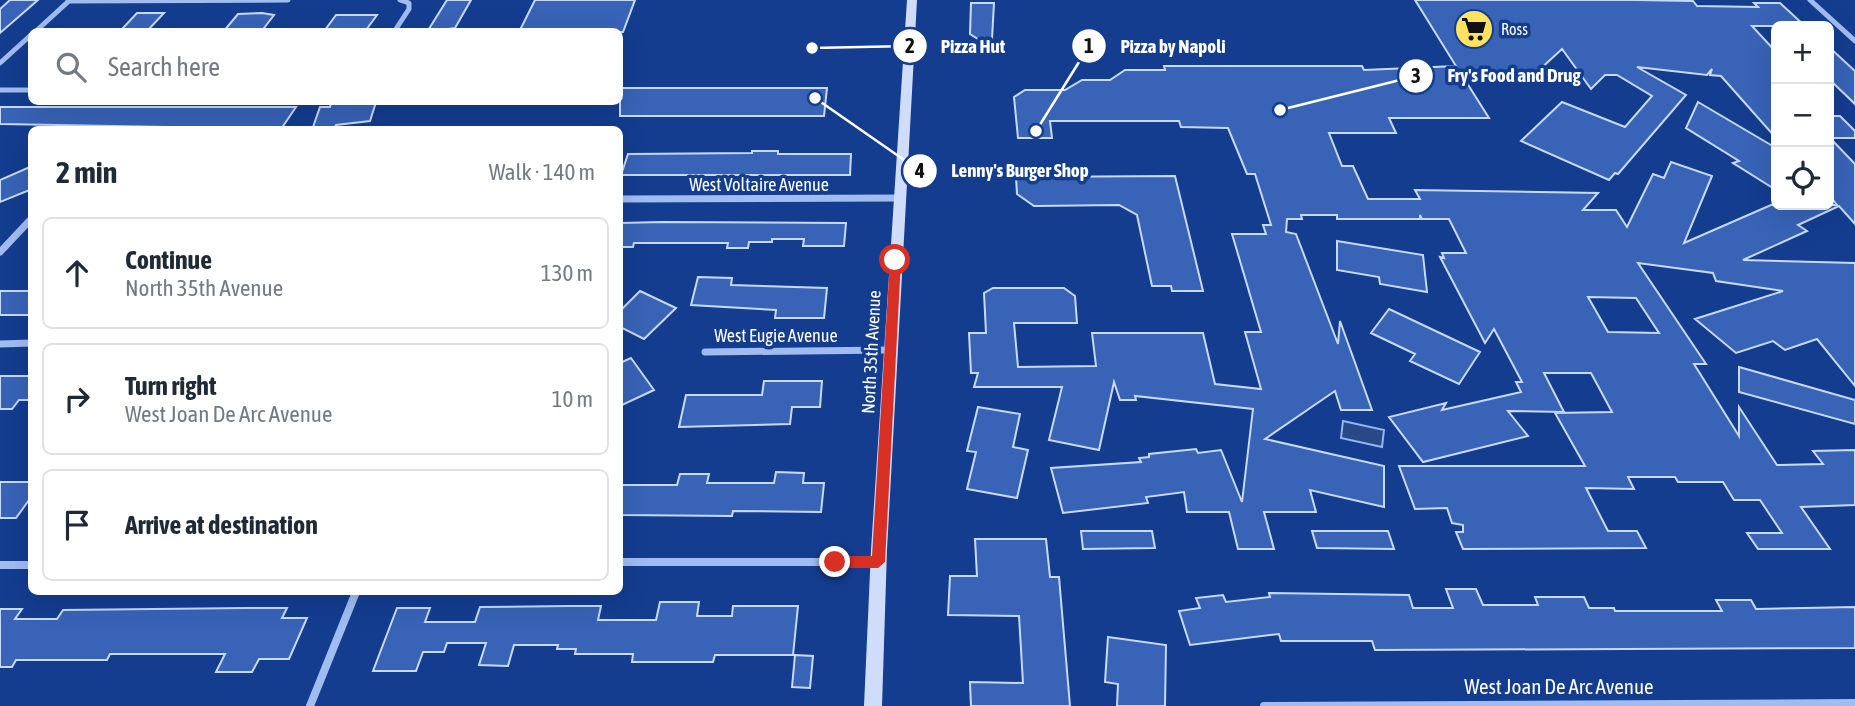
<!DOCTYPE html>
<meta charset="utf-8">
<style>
:root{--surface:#fff;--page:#f6f6f7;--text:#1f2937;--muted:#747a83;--line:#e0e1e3}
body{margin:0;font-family:"Asap Condensed",sans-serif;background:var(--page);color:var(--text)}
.controls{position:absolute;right:21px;top:21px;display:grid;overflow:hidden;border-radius:10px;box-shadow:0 7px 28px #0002}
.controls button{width:63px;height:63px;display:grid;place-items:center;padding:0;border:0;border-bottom:2px solid var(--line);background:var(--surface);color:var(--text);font:35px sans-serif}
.stop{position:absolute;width:21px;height:21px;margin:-16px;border:5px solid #d93025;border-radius:50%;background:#fff}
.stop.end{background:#d93025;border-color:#fff;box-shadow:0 2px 7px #0008}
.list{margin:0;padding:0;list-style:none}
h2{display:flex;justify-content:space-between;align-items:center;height:91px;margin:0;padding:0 28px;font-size:30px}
h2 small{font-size:23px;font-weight:400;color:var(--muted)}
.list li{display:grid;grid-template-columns:46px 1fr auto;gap:21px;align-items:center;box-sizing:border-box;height:112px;margin:0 14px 14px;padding:0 14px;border:2px solid var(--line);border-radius:10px}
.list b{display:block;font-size:26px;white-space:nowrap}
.list p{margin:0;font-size:23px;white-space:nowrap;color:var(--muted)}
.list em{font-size:23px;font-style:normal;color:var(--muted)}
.icon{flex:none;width:38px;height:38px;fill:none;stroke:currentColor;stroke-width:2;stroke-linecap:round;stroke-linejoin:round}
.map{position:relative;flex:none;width:1855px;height:706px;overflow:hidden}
.search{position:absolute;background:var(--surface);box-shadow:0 7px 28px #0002;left:28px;top:28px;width:595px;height:77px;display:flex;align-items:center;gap:18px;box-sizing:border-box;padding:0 24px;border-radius:10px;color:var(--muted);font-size:26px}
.panel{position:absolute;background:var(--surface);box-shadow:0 7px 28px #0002;left:28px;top:126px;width:595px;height:469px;border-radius:10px}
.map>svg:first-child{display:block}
.water{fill:#2a4786;stroke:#92b5f4;stroke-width:2}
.building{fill:#3863b7;stroke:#c7dafc;stroke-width:2;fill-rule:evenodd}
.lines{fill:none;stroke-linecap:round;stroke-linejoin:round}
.street-far2{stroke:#a0bcf1;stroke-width:5}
.street-far1{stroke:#a0bcf1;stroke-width:7}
.street{stroke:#a0bcf1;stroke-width:8}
.secondary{fill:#cfddfb;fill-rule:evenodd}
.route{fill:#d93025}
.labels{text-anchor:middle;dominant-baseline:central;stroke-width:7;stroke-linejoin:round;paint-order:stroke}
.far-poi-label{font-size:16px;fill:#fff;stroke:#143d90;text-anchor:start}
.street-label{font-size:18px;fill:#fff;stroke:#143d90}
.near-street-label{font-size:21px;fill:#fff;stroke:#143d90}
.leader{fill:none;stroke:#fff;stroke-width:2.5}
.callout-dot{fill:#fff;stroke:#143d90;stroke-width:2.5}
.mark-label{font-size:21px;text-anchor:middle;font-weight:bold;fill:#111}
.callout-label{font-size:19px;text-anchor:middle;font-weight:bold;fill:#fff;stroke:#143d90;stroke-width:7;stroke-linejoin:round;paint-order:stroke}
</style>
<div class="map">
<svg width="1855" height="706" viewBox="0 0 1855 706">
<rect width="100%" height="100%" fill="#143d90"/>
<!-- water -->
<path class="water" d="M1343 421 1384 430 1382 447 1341 438Z"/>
<!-- building -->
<path class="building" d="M10 0H38L0 33V9Z
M447 0H471L455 28 427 32Z
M535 0H635L623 32H519Z
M1415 0H1635L1693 1 1697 6 1758 7 1754 3H1780L1805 26H1752L1776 52V138L1721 76 1710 75 1712 69 1707 75 1637 67 1686 95 1618 174 1615 173 1609 180 1521 141 1562 102 1625 127 1652 96 1617 75H1605L1591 89 1562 49 1537 72H1460L1489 118H1389L1396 133H1329L1342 166H1353L1368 199H1420L1415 190 1598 193 1583 210H1616L1627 227 1653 174 1664 178 1671 162 1712 176 1684 243 1771 205H1837L1829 195V116H1840L1855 131V138H1830L1855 164V224L1839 206 1798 225 1807 231 1743 260 1855 263V386L1817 339 1785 350 1773 341 1736 353 1695 319 1783 291 1716 281 1713 273 1638 263 1706 364H1694L1739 436V407L1777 465 1823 464 1813 451 1855 450V505L1801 507 1830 549H1758L1747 533H1782L1760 500H1734L1723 482H1678L1675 477H1628L1634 489 1586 488 1608 531H1637L1646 548 1463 549 1456 532H1463V525L1452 523 1447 508 1415 509 1399 466H1585L1555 413 1612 412 1591 373H1544L1564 412 1508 411 1528 436 1423 462 1389 417 1446 403 1442 410 1521 392 1516 382H1522L1494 329 1485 343 1440 257 1444 258 1442 253H1466L1449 219H1422L1420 215V219H1337V215H1301L1302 219H1287L1286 232 1296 234 1338 344 1340 321 1372 410H1341L1335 391 1265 439 1384 466V507L1310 490 1316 512H1264L1274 549H1238L1229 512H1187L1184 492 1146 497 1148 503 1063 513 1051 468 1141 462 1139 458 1149 457V454L1196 449 1198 453 1221 450 1242 502 1253 409 1135 396 1136 400H1120L1114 382 1099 450 1049 440 1062 387H974L978 373H971L969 333H986L984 293 993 288H1064L1075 296 1077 323H1014L1018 367 1096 366 1092 333H1203L1215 384 1261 389 1245 332H1261L1232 234H1266L1263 225H1271L1255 174H1247L1228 128 1181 127 1179 121H1050L1052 138H1018L1014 97 1025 90H1065L1082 80H1110L1125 70H1165L1164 66H1362L1364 70 1456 66ZM1588 297 1636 298 1659 333 1608 332Z
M971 3H994L992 39H978L970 34Z
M137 13H164L149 29H122Z
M262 13 274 15 261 32H223L238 14Z
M336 15H377L366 30H325Z
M1829 47 1855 71V104L1829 79Z
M620 88H827L824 116H620Z
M331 102H376L370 121 336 125 334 130H312L320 107H330Z
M1698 102 1776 148V190L1733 163 1739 161 1686 128Z
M0 107H296L281 129 0 124Z
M752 151H778V154H851L850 175H621L628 154 752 153Z
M32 166V189L0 202V180Z
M1175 176 1203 291H1172L1171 286H1152L1137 215 1119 205 1034 206 1017 194 1016 177Z
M620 223 662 222 846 223 844 246H803L804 239H772V242H749L748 248H727L728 243H634L633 247H620Z
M1337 241 1423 255 1427 292 1380 284 1379 277 1337 270Z
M698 277 732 278 731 285 827 288 824 318H775L776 310 691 305Z
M0 291H32V315H0Z
M640 291 676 308 644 339 620 327V311Z
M1389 309 1480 352 1459 384 1410 361 1415 354 1371 333Z
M631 358 654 390 620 406V363Z
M1739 367 1855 400V424L1739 392Z
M0 376H32V400H19L12 409H0Z
M764 381H822L820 407H792L790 424 679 427 686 395H762Z
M978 407 1020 414 1013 447 1028 450 1017 498 967 489 976 452 967 451Z
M776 472 804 473 803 483H824L821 512 733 511 732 516 620 515V485H677L680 474H709L707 483H774Z
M0 482H32V496L16 518H0Z
M1081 531H1152L1155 548 1083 549Z
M1312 531H1388L1394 549 1317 548Z
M975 539H1046L1050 577H1059L1070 706H971L970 682 1023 683 1019 616 948 615 950 576H977Z
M1446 589H1476L1483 605H1538L1535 597H1584L1589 608H1614L1615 611H1722L1716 600H1751L1756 609 1855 607V648L1375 650 1372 641H1281L1279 634 1190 645 1179 611 1200 608 1196 598 1223 595 1226 602 1270 597 1269 593 1409 595 1413 608H1453Z
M660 602H699L697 616H732L733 606H798L793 655H715L713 662H632L633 654H575L576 649H557L558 645H514L508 666 479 665 486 643H447L444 652H423L416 671H373L397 608H430L425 622H475L480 607 568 606H601L598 620H656Z
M247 608H287L282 618H307L289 659H259L252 672H216L225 654H110L107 660H16L12 667H0V609H22L15 619H57L63 610Z
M1108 637 1166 645 1165 706H1117L1118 684 1105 682Z
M795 655 813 656 810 688 792 687Z"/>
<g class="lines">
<!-- street-far2 -->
<path class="street-far2" d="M1810 0 1855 41
M68 1 288 0
M35 32 70 0
M394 32 409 9V3L400 0
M0 63 32 34
M0 90H32"/>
<!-- street-far1 -->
<path class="street-far1" d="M620 199 899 198
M0 252 32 218
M0 344 32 343
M705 352 890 350"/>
<!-- street -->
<path class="street" d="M620 562H878
M0 565H32
M310 706 356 592
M1264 706 1855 703"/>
<!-- secondary -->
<path class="secondary" d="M907 0H917L887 550 882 706H864L871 550Z"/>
</g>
<!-- route -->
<path class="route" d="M895 256 901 260 885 562 878 568H835L828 562 835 556H872L890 260Z"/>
<!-- icons -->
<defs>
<symbol id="supermarket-disc" viewBox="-11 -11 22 22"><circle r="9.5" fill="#ffe260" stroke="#143d90"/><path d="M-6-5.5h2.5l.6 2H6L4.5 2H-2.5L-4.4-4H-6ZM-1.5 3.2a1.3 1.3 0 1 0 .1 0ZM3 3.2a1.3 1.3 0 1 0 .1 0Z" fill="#111"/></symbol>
</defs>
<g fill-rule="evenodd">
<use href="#supermarket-disc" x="1452" y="7" width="44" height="44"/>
</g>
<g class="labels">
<!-- far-poi labels -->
<g class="far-poi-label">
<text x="1501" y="29">Ross</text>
</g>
<!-- street labels -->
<g class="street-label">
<text x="759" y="184">West Voltaire Avenue</text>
<text x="776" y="335">West Eugie Avenue</text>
<text transform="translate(871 352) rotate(-87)">North 35th Avenue</text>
</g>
<!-- near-street labels -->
<g class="near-street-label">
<text x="1559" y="686">West Joan De Arc Avenue</text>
</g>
</g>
<!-- callouts -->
<path class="leader" d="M1036 131L1089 46M812 48L910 46M1280 110L1416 76M815 98L920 171"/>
<g class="callout-dot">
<circle cx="1036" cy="131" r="7"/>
<circle cx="812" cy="48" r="7"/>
<circle cx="1280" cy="110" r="7"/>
<circle cx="815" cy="98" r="7"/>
<circle cx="1089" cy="46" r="18"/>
<circle cx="910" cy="46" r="18"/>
<circle cx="1416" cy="76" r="18"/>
<circle cx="920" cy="171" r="18"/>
</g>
<g class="mark-label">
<text x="1089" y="53">1</text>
<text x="910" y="53">2</text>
<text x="1416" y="83">3</text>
<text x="920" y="178">4</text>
</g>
<g class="callout-label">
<text x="1173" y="53">Pizza by Napoli</text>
<text x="973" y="53">Pizza Hut</text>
<text x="1514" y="82">Fry's Food and Drug</text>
<text x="1020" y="177">Lenny's Burger Shop</text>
</g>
</svg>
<div class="controls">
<button>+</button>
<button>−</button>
<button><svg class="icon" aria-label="locate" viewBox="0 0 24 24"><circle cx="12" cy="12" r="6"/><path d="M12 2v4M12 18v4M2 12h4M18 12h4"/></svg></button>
</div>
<div class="stop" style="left:895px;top:260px"></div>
<div class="stop end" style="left:835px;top:562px"></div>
<div class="search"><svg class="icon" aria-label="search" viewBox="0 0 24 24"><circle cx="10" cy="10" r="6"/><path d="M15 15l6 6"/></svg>Search here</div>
<section class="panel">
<h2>2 min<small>Walk · 140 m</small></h2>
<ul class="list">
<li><svg class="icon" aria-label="ahead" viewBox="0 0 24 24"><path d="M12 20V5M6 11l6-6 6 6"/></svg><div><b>Continue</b><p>North 35th Avenue</p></div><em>130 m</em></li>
<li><svg class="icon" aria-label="right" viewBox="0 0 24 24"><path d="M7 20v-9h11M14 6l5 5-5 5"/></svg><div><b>Turn right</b><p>West Joan De Arc Avenue</p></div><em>10 m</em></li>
<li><svg class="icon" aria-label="arrive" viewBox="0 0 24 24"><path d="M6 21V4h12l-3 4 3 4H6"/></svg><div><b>Arrive at destination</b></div></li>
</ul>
</section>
</div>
